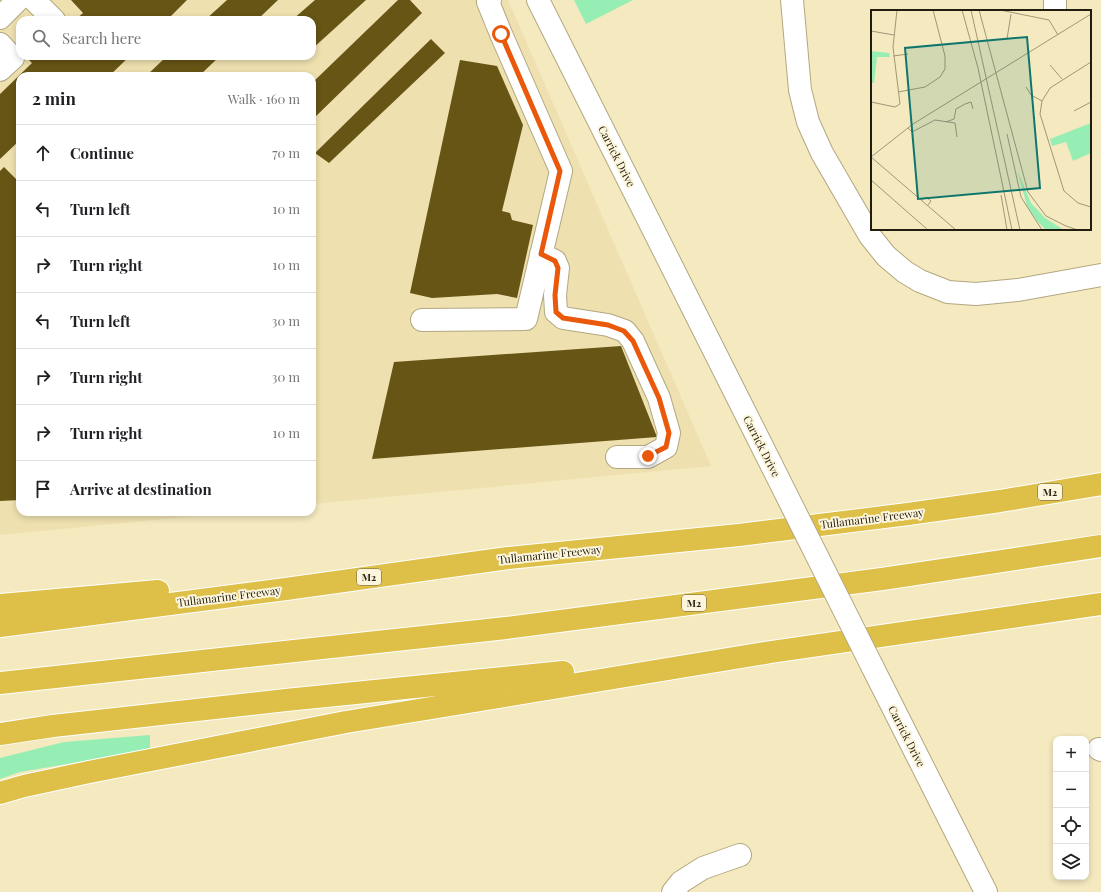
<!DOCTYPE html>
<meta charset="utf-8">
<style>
:root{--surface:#fff;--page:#f6f6f6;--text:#202124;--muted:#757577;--line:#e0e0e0}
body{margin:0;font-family:"Playfair Display",serif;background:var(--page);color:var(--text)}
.controls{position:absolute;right:12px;bottom:12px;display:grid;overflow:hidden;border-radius:8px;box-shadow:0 2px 6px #0003}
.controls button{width:36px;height:36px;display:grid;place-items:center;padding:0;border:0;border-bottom:1px solid var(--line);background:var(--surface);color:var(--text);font:20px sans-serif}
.stop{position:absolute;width:12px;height:12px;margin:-9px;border:3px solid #ea580c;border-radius:50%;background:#fff}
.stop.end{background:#ea580c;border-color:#fff;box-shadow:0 1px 4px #0008}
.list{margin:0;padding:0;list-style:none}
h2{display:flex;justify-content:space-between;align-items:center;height:52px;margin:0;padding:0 16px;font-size:17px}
h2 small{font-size:13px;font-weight:400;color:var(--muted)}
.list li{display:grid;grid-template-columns:26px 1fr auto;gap:12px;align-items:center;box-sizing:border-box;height:56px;padding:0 16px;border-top:1px solid var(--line)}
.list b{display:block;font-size:15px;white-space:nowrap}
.list em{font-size:13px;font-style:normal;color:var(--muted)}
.icon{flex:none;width:22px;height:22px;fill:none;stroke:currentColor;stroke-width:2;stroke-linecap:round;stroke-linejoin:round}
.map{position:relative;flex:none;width:1101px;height:892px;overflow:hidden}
.search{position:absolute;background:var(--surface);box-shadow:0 2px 6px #0003;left:16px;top:16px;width:300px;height:44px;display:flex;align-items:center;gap:10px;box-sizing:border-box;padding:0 14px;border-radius:12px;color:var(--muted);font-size:15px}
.panel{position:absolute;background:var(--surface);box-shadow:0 2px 6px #0003;left:16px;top:72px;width:300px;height:444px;border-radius:12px}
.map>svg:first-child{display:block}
.built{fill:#eee0af;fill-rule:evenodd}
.green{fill:#96eeb4}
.building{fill:#665515}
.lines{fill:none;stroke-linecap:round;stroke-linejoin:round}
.minor-casing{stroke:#b2a780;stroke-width:24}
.highway-casing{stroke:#fff;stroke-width:24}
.minor{stroke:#fff;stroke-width:22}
.highway{stroke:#debf48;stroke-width:22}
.minor-bridge-casing{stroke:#b2a780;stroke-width:24;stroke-linecap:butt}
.minor-bridge{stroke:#fff;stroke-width:22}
.route{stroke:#ea580c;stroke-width:5}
.labels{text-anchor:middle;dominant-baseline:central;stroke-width:4;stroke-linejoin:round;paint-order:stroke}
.shield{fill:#fdf6dd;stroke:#645e4c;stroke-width:1}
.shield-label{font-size:10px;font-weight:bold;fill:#221d0e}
.street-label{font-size:11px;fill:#221d0e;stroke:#fdf6dd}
.inset-road{fill:none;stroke:#a09778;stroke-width:1}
.view{fill:#0f766e;fill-opacity:0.15;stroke:#0f766e;stroke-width:2}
.inset-edge{fill:none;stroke:#221d0e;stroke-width:2}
</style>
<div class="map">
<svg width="1101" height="892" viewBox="0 0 1101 892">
<rect width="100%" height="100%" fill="#f4e9bf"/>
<!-- built -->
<path class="built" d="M0 0H508L711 466 312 504V76H20V512H234L0 535ZM20 20H312V56H20Z"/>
<!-- green -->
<path class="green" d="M574 0H633L586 24Z
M150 735V750L20 772 0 779V758L64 742Z"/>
<!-- building -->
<path class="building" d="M71 0H187L167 20H75L83 13Z
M227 0H278L257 20H205Z
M315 0H366L312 49V20H292Z
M398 0H410L422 13 312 120V83Z
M431 39 445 53 329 163 315 153Z
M26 56H130L109 76H20V140L0 159V94L32 63 26 57Z
M167 56H220L199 76H146Z
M460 60 497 66 523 125 502 211 510 213 512 220 533 225 517 298 497 294 432 298 410 293Z
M4 167 20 183V500L0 501V171Z
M621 346 657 437 372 459 394 362Z"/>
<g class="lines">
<defs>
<path id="minor" d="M34 0 54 20
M538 0 772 466
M792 0 800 90 808 122 822 153 870 236 886 256 905 272 920 281 948 292 976 294 1018 290 1101 275
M1055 0V11
M0 18 18 0
M0 44 13 58 0 70
M541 254 555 261 558 268 555 295 556 312 563 318 608 325 625 331 633 341 659 398 669 433 666 447 648 457H617
M422 320 526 319 561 171 501 34 488 2 490 0
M872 666 986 892
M1099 749 1101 750
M673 892 681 882 703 868 740 855"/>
<path id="highway" d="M0 605 158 591
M0 626 286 589 508 558 739 535 908 514 1000 501 1101 484
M0 683 506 628 882 579 1101 546
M0 734 53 726 286 700 563 672
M0 793 24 786 89 772 346 722 771 652 1101 604"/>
</defs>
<!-- minor casing -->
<use href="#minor" class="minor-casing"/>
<!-- highway casing -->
<use href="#highway" class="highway-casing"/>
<!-- minor -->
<use href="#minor" class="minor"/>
<!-- highway -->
<use href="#highway" class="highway"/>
<defs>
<path id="minor-bridge" d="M772 466 872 666"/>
</defs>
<!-- minor-bridge casing -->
<use href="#minor-bridge" class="minor-bridge-casing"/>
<!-- minor-bridge -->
<use href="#minor-bridge" class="minor-bridge"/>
</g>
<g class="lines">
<!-- route -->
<path class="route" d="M501 34 560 171 541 254 555 261 558 268 555 295 556 312 563 318 608 325 624 331 633 341 659 398 669 433 666 447 648 456"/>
</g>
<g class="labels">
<!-- shield labels -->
<g class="shield">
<rect x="1038" y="484" width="24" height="16" rx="3"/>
<rect x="357" y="569" width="24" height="16" rx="3"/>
<rect x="682" y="595" width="24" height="16" rx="3"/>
</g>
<g class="shield-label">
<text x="1050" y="492">M2</text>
<text x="369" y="577">M2</text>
<text x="694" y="603">M2</text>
</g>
<!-- street labels -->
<g class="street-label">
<text transform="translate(617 156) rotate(63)">Carrick Drive</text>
<text transform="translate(762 446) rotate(63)">Carrick Drive</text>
<text transform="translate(872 518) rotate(-7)">Tullamarine Freeway</text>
<text transform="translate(550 554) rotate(-6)">Tullamarine Freeway</text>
<text transform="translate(229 596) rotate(-7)">Tullamarine Freeway</text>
<text transform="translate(907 736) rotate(63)">Carrick Drive</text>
</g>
</g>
<!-- overview -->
<g transform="translate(871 10)">
<rect width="220" height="220" fill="#f4e9bf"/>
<path d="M0 41 18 43 19 47H6L3 73H0ZM220 113V143L202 151 195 132 181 136 179 129ZM146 160 160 193 174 208 193 220H175L166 211 156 196Z" fill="#96eeb4"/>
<path class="inset-road" d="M91 0 107 58 141 220M100 0 149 220M108 0 157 182 175 206 195 216 207 220M129 0 178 10 187 25M0 21 23 25M136 29 140 4M22 46 37 44M220 52 179 78 171 91 169 104 193 181 207 193 220 197M179 55 191 69M155 77 160 85 171 91M27 82 54 77 69 67 74 59V46L62 0M0 92 24 97 29 94 22 37 26 0M203 101 220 92M75 112 83 109 85 99 94 94 100 92 102 99M37 118 41 122 64 110 84 113 86 127M136 124 150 187 171 220M0 147 42 114 220 4M0 147 85 220M0 170 57 220M130 185 136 220M51 190 55 187 60 191 57 195"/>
<path class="view" d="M156 27 169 178 47 189 34 38Z"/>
<rect width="220" height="220" class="inset-edge"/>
</g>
</svg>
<div class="controls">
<button>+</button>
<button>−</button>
<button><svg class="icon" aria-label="locate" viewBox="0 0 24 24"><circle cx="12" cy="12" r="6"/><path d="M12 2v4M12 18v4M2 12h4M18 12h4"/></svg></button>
<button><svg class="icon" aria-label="layers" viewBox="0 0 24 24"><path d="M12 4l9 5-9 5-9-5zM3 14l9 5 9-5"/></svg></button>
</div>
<div class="stop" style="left:501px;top:34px"></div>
<div class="stop end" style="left:648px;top:456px"></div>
<div class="search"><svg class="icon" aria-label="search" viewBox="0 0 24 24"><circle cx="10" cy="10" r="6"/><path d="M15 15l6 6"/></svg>Search here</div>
<section class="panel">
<h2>2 min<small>Walk · 160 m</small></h2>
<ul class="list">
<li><svg class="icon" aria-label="ahead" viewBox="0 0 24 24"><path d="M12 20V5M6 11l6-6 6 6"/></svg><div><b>Continue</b></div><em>70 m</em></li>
<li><svg class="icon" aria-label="left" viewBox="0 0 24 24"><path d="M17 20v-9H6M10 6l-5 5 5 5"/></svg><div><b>Turn left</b></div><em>10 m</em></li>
<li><svg class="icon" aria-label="right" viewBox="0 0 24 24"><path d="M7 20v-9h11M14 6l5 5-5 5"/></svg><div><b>Turn right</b></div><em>10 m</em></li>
<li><svg class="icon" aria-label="left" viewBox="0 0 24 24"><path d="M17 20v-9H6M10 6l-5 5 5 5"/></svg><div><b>Turn left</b></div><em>30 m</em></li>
<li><svg class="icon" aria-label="right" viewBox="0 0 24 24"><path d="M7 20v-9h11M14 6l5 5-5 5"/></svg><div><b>Turn right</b></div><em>30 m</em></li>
<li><svg class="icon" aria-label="right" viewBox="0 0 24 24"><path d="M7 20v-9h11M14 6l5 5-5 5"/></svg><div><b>Turn right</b></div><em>10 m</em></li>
<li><svg class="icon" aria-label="arrive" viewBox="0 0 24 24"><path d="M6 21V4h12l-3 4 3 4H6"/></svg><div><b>Arrive at destination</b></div></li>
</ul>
</section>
</div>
